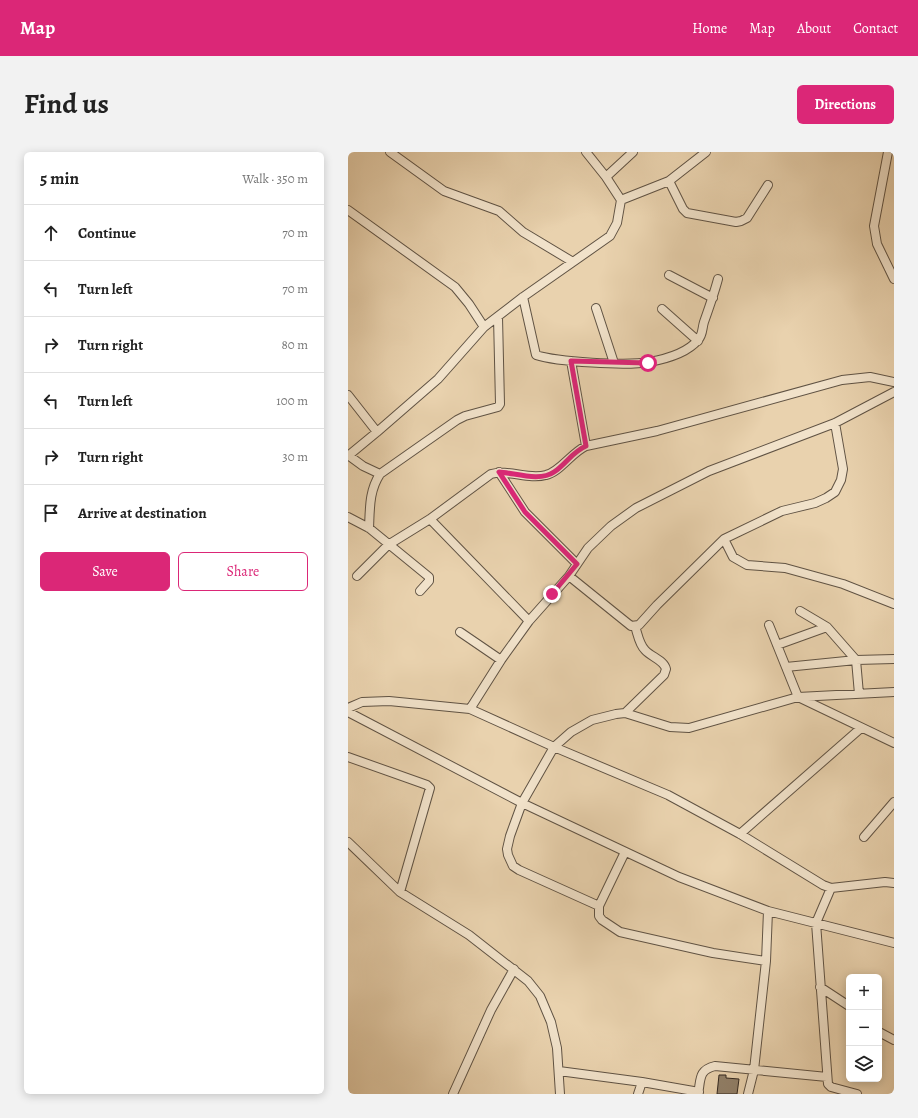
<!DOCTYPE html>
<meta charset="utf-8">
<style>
:root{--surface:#fff;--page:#f2f2f2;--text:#222;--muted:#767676;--line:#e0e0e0;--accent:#db2777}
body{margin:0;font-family:Alegreya,serif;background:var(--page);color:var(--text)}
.controls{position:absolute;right:12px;bottom:12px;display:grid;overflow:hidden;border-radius:6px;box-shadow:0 2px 10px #0003}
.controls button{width:36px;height:36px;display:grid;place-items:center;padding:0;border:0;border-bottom:1px solid var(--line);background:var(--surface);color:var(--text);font:20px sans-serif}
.stop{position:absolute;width:12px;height:12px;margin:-9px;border:3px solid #db2777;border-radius:50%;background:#fff}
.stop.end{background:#db2777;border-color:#fff;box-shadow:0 1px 4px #0008}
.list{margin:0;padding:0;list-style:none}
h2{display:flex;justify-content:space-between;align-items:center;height:52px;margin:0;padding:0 16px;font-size:17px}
h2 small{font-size:13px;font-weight:400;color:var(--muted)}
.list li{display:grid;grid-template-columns:26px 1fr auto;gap:12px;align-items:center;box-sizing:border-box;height:56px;padding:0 16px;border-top:1px solid var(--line)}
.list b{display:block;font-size:15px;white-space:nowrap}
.list em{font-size:13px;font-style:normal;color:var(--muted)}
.actions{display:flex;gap:8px;padding:12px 16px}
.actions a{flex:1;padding:9px 0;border:1px solid var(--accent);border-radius:6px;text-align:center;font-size:14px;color:var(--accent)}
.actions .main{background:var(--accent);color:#fff}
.icon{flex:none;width:22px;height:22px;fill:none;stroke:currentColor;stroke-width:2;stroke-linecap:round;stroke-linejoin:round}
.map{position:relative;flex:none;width:546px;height:942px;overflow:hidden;border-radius:6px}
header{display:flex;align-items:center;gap:24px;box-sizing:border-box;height:56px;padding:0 20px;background:var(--accent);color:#fff}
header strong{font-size:19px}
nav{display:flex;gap:22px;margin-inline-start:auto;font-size:14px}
.intro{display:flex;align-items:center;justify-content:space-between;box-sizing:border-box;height:96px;padding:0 24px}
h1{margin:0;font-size:28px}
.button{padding:10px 18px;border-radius:6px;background:var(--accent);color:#fff;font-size:14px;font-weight:700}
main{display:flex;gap:24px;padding:0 24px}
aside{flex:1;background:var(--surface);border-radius:6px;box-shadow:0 2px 10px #0003}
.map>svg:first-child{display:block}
.building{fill:#92816a;stroke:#332921}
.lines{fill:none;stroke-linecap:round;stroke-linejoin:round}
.minor-casing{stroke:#605344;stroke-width:10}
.minor{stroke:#f1e2ca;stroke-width:8}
.route{stroke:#db2777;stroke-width:5}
</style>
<header>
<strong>Map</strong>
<nav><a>Home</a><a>Map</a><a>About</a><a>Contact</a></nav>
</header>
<div class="intro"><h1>Find us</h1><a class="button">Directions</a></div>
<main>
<aside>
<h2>5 min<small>Walk · 350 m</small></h2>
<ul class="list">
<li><svg class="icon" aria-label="ahead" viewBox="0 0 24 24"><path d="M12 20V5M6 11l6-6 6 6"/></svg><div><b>Continue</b></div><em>70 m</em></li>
<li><svg class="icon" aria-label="left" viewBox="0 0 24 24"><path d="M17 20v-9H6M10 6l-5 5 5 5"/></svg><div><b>Turn left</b></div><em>70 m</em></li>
<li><svg class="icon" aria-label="right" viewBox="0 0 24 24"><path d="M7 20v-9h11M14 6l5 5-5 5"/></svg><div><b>Turn right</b></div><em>80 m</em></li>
<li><svg class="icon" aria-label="left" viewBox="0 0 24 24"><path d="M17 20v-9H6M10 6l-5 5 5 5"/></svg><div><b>Turn left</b></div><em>100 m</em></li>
<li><svg class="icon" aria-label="right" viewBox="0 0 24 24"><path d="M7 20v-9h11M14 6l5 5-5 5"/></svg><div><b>Turn right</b></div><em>30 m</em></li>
<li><svg class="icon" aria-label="arrive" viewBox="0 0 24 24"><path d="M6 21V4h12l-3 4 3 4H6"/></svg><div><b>Arrive at destination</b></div></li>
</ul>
<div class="actions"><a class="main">Save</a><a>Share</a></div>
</aside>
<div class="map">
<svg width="546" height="942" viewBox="0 0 546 942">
<rect width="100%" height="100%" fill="#e9d2ae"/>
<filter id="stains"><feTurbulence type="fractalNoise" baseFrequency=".005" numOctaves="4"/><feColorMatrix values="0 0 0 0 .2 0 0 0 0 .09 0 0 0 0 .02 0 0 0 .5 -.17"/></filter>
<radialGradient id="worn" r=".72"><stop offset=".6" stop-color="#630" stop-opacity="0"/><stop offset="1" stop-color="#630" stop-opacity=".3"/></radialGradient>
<!-- building -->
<path class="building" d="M371 923H378V926L391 927 389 942H369Z"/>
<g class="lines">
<defs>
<path id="minor" d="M42 0 96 39 151 59 175 80 225 110
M238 0 258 25 273 48
M540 0 526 74 529 92 546 127
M258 25 285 0
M321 29 335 57 339 61 388 70 393 69 399 66 420 33
M0 58 107 135 121 152 136 175
M321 123 365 146
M175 145 188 203C209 210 279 214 301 210 318 207 339 201 350 188 355 183 354 176 356 170 361 156 366 142 370 127
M248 156 266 211
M314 157 350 189
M223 209 238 294
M0 243 29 280
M0 303 15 314 32 322
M0 304 29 280 90 227 136 175 175 145 262 84 269 71 273 48 321 29 358 0
M151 320 177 360 229 412
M0 365 21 376 81 425V429L72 439
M82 367 181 469
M21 376C22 356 21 339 32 322L109 268 117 264 150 255 152 252 150 165
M376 387 385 405 399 413 437 416 495 432 546 452
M9 424 40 393 82 367 143 322C161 317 180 328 198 323 212 320 223 301 238 294L309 279 494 228 522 225 546 230
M221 424 283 474 291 473 309 453 376 387 434 359 467 351 478 346 487 340 493 328 495 317 487 271
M452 459 479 475 508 508 511 542
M421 473 450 545 546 540
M112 480 153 508
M429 493 479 475
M438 515 508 508 546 507
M0 556 14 550 41 549 122 557 206 595 320 643 392 682 475 733 483 736 537 730 546 731
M122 557 153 508 181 469 221 424 240 396 263 374 288 356 361 319 487 271 546 240
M0 560 174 651 331 725 420 759 546 791
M277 561 316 523 318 517C316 508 303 505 297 498 291 492 290 483 287 474
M0 605 79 633 82 636 52 740
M392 682 513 576
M516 685 546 650
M0 690 52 740 121 783 180 829 192 844 203 870 209 896 212 942
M277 700 251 754V764L254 768 272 780 365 801 418 809 420 759
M483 736 468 771 480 932 483 935 509 942
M251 754 171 718 165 714 160 703 159 697 162 684 174 651 206 595 223 580 244 568 268 562 277 561 322 575 341 576 450 545 546 591
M472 835 501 854
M531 880 546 888
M211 919 294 930 351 940
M105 942 143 858 166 817
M290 942 294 930
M350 942C353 928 350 918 367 914L479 925
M400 942 406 918 418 809"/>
</defs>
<!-- minor casing -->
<use href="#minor" class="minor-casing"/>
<!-- minor -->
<use href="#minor" class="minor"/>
</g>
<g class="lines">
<!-- route -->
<path class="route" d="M204 442 229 412 177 360 151 320C167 321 192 330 206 320 218 312 224 300 238 294L223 209 300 211"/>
</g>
<rect width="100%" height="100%" filter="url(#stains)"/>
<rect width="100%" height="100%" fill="url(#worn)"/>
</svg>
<div class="controls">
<button>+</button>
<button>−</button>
<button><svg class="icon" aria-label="layers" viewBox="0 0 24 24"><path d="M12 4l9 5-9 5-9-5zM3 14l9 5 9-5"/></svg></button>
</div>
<div class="stop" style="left:300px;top:211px"></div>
<div class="stop end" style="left:204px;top:442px"></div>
</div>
</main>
